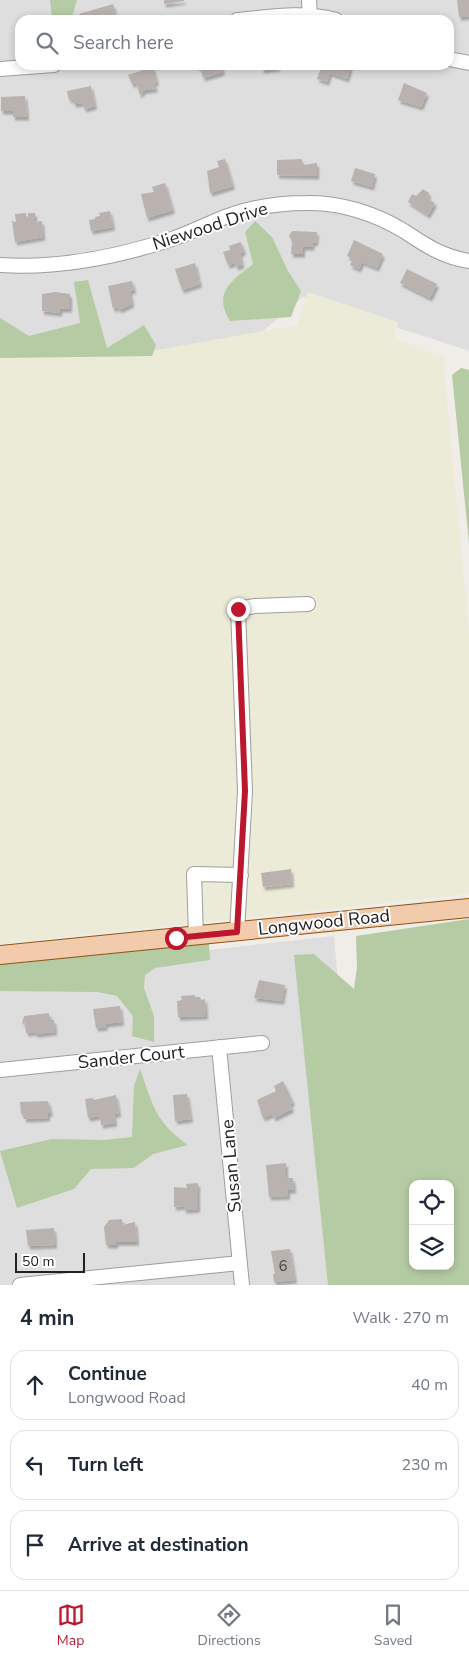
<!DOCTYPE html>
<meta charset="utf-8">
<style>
:root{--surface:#fff;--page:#f2f2f3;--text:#1f2937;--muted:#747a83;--line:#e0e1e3;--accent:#bb182e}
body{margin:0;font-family:"Nunito Sans",sans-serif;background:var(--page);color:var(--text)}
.controls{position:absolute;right:15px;bottom:15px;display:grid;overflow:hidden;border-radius:10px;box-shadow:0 2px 8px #0003}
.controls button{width:45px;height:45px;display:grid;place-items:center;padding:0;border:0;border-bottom:1px solid var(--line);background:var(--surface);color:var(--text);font:25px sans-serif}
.scale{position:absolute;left:15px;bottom:12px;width:70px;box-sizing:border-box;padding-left:5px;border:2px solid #212121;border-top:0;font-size:14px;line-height:18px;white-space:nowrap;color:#212121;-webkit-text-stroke:4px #fff;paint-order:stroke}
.stop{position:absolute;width:15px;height:15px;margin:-11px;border:4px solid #bb182e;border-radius:50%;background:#fff}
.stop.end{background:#bb182e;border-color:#fff;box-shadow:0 1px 5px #0008}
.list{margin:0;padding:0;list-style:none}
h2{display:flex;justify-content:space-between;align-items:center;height:65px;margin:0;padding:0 20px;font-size:21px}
h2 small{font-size:16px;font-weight:400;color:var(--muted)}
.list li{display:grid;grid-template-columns:32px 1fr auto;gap:15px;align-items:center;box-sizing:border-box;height:70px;margin:0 10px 10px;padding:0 10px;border:1px solid var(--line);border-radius:15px}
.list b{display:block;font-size:19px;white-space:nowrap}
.list p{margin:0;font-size:16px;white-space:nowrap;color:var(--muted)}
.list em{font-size:16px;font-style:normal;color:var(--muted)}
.icon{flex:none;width:28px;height:28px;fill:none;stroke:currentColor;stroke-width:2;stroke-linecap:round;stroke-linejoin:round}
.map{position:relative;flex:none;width:469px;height:1285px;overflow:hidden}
.search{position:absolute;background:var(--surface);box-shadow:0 2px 8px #0003;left:15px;right:15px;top:15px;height:55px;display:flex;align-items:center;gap:12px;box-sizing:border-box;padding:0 18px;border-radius:15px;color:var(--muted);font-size:19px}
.sheet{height:305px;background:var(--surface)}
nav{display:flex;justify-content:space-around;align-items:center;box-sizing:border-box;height:70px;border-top:1px solid var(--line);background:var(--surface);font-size:14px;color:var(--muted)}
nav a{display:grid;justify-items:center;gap:2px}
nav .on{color:var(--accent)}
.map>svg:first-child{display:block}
.residential{fill:#dfdedf;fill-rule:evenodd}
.farmland{fill:#ecebd7}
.forest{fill:#b4cba3;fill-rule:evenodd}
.building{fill:#bab2af;filter:url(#shadow)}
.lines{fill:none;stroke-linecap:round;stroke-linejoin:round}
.minor-casing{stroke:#9e9e9e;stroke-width:16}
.major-casing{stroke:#8d5412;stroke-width:20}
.minor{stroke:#fff;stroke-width:14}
.major{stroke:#f2cbad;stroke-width:18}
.route{stroke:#bb182e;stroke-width:6}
.labels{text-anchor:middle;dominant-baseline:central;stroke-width:4;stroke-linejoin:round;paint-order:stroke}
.number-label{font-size:15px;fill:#474544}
.street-label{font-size:18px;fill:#212121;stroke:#fff}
</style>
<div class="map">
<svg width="469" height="1285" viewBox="0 0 469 1285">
<defs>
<filter id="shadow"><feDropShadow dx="2" dy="3.5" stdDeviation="1" flood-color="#0004"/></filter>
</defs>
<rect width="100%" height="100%" fill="#f0ede9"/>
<!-- residential -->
<path class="residential" d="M0 0H469V351L303 297 238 352 0 370ZM20 20H449V65H20Z
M334 936 365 1285H0V973Z"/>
<!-- farmland -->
<path class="farmland" d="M308 292 398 322 394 338 443 358 469 633V894L0 944V354L119 357 297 325Z"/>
<!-- forest -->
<path class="forest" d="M50 0H77L71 20H52Z
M255 221 272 237 288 271 301 291 291 317 230 321C212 292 233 280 253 264L245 232Z
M88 280 107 348 144 325 156 345 152 356 0 358V318L29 336 80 323 74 282Z
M461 368 469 370V543L452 375Z
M469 919V1285H328L294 955 314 954 354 989 357 967 356 936ZM413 1184H450V1266H413Z
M209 943 210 960 155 968 145 975 144 988 154 1016V1042L132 1036 133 1016 117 996 98 992 0 991V962Z
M140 1069C153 1105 155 1122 188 1145L153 1154 134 1168 91 1169 74 1189 17 1208 0 1151 52 1139 104 1140 132 1137 134 1086Z"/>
<!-- building -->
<path class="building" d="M164 0H184V1L164 4Z
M457 0H469V16L459 17Z
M113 4 117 18 81 20 79 14Z
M197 65H221L223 72 203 78 201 69 198 68Z
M262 65H278V68L262 70Z
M322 65H351L347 79 330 73 327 82 317 79Z
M153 67 157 82 154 83 156 89 145 90 139 95V87L137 88 136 83 132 84 128 75Z
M404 83 427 93 421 107 398 100Z
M91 86 95 106 84 109 83 103 74 104 73 99 69 100 67 91Z
M25 96 27 117H13V111H1V97Z
M225 159 233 186 210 193 207 171 219 167 217 161Z
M302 159V165L317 163V176L277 175V160Z
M355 168 375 174 372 187 351 181Z
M165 183 173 210 147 218 141 194 154 192 152 187Z
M423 189 429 193 428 199 435 203 428 215 408 202 412 194 416 196Z
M110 211 113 227 91 231 89 220 95 219V217L100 216 99 213Z
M26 213V219H28V213H35V222L42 221 43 237 15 242 12 221 16 222 15 214Z
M292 231 317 232 316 243 313 242 312 247H303V254H291L292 241 289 236Z
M354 240 383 254 377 268 362 262 359 269 350 265 353 259 347 256Z
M241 242 244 252 240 253 242 265 236 267 235 263 228 265 223 252 230 250 229 246Z
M195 263 200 284 182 290 175 269Z
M407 269 437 284 430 298 400 283Z
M132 281 134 290 130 291 132 304 119 310 118 307 113 309 108 286Z
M55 292 70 294V309H60V313L42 311V294Z
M291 869 292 884 263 887 261 873Z
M259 980 285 985 282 1001 254 998Z
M195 995V997H200L201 1000 205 999 206 1016 178 1017 177 1001 182 1000 181 996Z
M120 1006 122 1022 105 1024 106 1027 96 1028 93 1009Z
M49 1013 50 1020H54L55 1032 35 1034V1032L26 1033 25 1023 22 1024 24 1016Z
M283 1081 293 1102 290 1104 292 1109 274 1118 272 1114 263 1118 257 1100 276 1091 274 1086Z
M187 1094 191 1119 175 1121 173 1095Z
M116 1095 119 1114H114L115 1123 101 1125 100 1116 88 1118 85 1099 93 1098 94 1100Z
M48 1101 51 1113H48V1118L24 1119V1114H21L20 1102Z
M286 1163V1178H293L294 1190H288V1196L269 1197 266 1165Z
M198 1183V1209L184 1210V1206L174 1207V1187L187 1188 186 1184Z
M122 1219V1225L135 1222 137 1242H116V1245H106L104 1227 109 1220Z
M54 1228 55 1245 28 1246 26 1230Z
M290 1249 295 1280 274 1282 273 1274H275L271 1251Z"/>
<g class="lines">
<defs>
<path id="minor" d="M309 0 310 16
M237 20C269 17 304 11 336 20
M449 59 469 63
M0 69 54 65
M0 265C59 269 117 257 172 239 190 233 207 224 225 217 251 207 279 203 307 203 340 202 376 214 404 231 425 245 443 257 469 261
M237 932 245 791 238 609 255 606 308 604
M196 936 194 874 241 875
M219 1047 242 1285
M0 1070 262 1043
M20 1285 240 1263"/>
<path id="major" d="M0 955 469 908"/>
</defs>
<!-- minor casing -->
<use href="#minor" class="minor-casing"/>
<!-- major casing -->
<use href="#major" class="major-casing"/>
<!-- minor -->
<use href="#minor" class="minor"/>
<!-- major -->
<use href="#major" class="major"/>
</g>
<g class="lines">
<!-- route -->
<path class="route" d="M176 938 237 932 245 791 238 609"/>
</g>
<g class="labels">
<!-- number labels -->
<g class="number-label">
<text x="283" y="1266">6</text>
</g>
<!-- street labels -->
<g class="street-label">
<text transform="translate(210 226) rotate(-18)">Niewood Drive</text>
<text transform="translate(324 922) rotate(-6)">Longwood Road</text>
<text transform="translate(131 1057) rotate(-6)">Sander Court</text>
<text transform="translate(231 1166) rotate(-95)">Susan Lane</text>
</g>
</g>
</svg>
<div class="controls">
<button><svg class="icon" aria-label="locate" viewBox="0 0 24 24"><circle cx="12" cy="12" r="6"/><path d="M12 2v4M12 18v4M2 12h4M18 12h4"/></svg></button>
<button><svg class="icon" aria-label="layers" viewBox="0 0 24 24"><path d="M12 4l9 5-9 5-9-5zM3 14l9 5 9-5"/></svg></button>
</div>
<div class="scale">50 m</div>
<div class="stop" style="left:176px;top:938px"></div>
<div class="stop end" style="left:238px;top:609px"></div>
<div class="search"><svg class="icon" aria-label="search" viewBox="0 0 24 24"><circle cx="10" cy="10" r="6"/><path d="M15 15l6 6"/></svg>Search here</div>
</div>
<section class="sheet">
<h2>4 min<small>Walk · 270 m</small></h2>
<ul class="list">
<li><svg class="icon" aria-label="ahead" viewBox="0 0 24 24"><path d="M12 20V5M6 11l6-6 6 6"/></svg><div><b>Continue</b><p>Longwood Road</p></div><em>40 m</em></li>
<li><svg class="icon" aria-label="left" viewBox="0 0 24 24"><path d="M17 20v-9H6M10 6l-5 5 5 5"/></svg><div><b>Turn left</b></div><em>230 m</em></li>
<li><svg class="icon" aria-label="arrive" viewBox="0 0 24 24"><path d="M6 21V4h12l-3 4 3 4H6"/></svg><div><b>Arrive at destination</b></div></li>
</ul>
</section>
<nav>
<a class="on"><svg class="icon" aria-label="map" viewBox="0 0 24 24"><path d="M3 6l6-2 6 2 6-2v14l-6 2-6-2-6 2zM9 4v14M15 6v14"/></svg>Map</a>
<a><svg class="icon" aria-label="directions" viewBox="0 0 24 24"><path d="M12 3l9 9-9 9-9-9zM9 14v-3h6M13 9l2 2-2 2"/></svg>Directions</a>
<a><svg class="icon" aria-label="saved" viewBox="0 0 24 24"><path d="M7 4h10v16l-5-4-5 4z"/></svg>Saved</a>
</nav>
